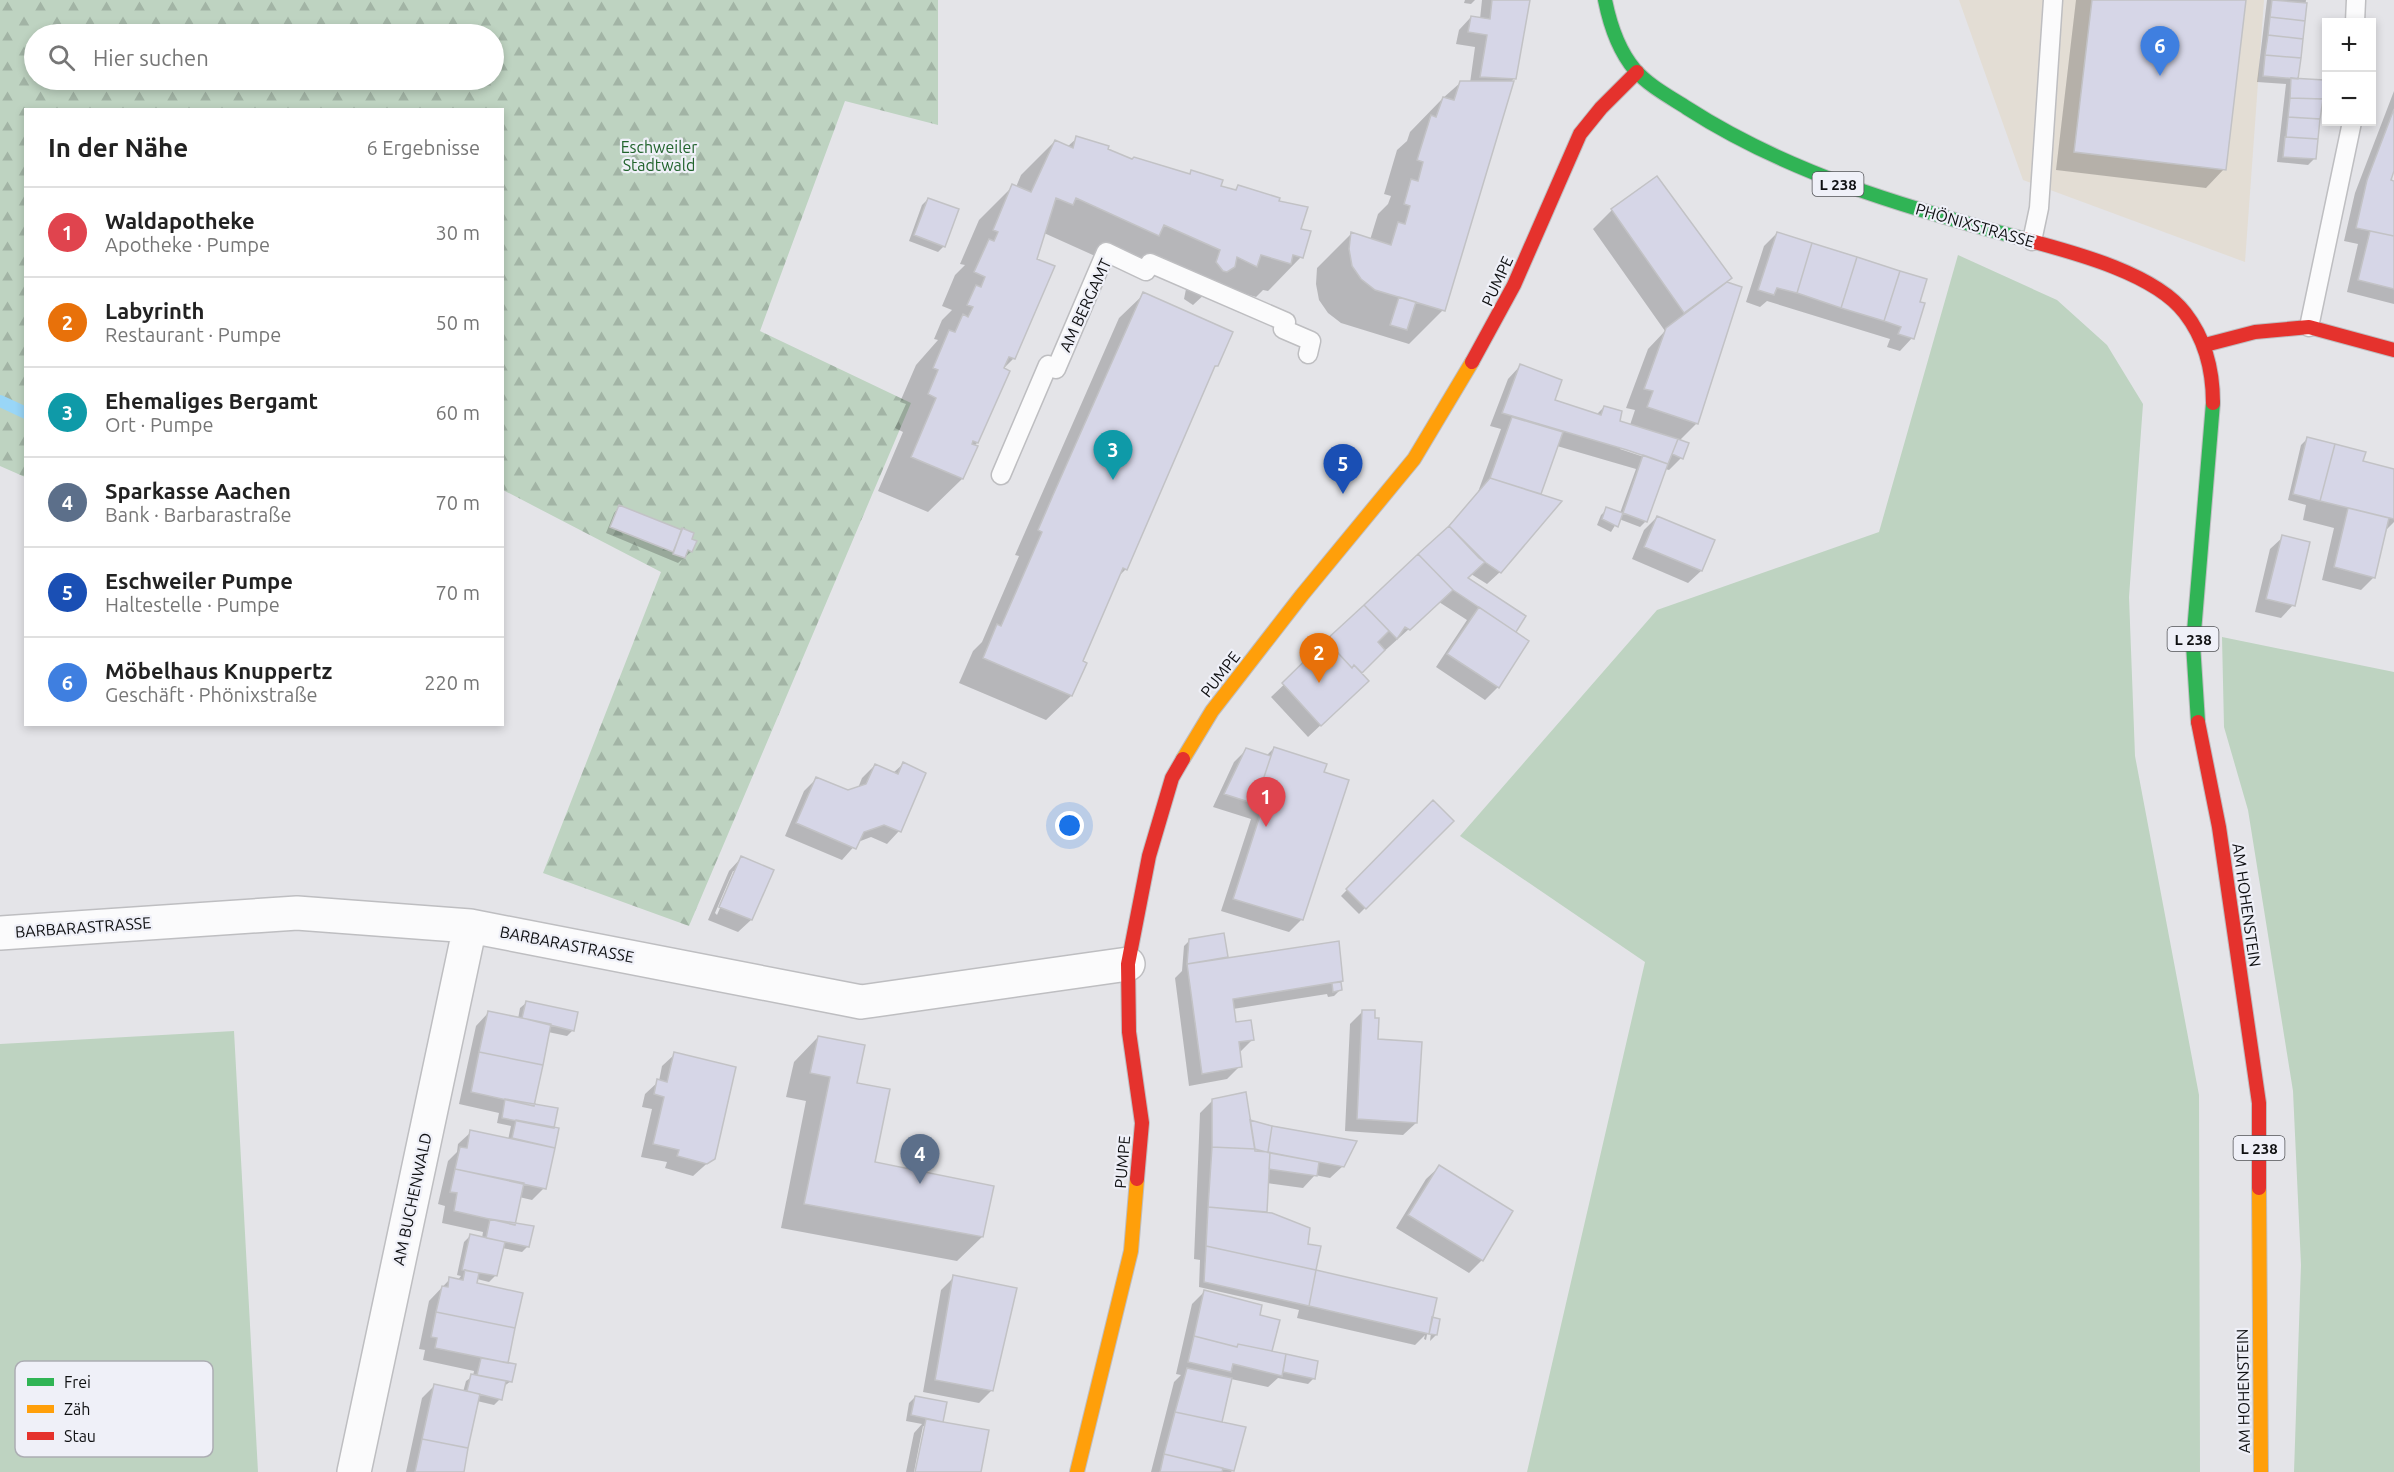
<!DOCTYPE html>
<html lang="de">
<meta charset="utf-8">
<style>
:root{--surface:#fff;--page:#f6f6f6;--text:#222;--muted:#767676;--line:#e0e0e0;--accent:#5a5a5d}
body{margin:0;font-family:Ubuntu,sans-serif;background:var(--page);color:var(--text)}
.controls{position:absolute;right:18px;top:18px;display:grid;overflow:hidden;border-radius:0px;box-shadow:0 3px 9px #0003}
.controls button{width:54px;height:54px;display:grid;place-items:center;padding:0;border:0;border-bottom:2px solid var(--line);background:var(--surface);color:var(--text);font:30px sans-serif}
.you{position:absolute;left:1070px;top:826px;width:21px;height:21px;margin:-15px;border:4px solid #fff;border-radius:50%;background:#1a73e8;box-shadow:0 0 0 9px #1a73e833}
.badge{display:grid;place-items:center;width:39px;height:39px;border-radius:50%;background:var(--accent);color:#fff;font-size:20px;font-weight:700}
.pin{position:absolute;translate:-50% -50px;filter:drop-shadow(0 2px 3px #0008)}
.pin::after{content:'';position:absolute;top:32px;width:21px;height:18px;background:inherit;clip-path:polygon(0 0,100% 0,50% 100%)}
.list{margin:0;padding:0;list-style:none}
h2{display:flex;justify-content:space-between;align-items:center;height:78px;margin:0;padding:0 24px;font-size:26px}
h2 small{font-size:20px;font-weight:400;color:var(--muted)}
.list li{display:grid;grid-template-columns:39px 1fr auto;gap:18px;align-items:center;box-sizing:border-box;height:90px;padding:0 24px;border-top:2px solid var(--line)}
.list b{display:block;font-size:22px;white-space:nowrap}
.list p{margin:0;font-size:20px;white-space:nowrap;color:var(--muted)}
.list em{font-size:20px;font-style:normal;color:var(--muted)}
.icon{flex:none;width:33px;height:33px;fill:none;stroke:currentColor;stroke-width:2;stroke-linecap:round;stroke-linejoin:round}
.map{position:relative;flex:none;width:2394px;height:1472px;overflow:hidden}
.search{position:absolute;background:var(--surface);box-shadow:0 3px 9px #0003;left:24px;top:24px;width:480px;height:66px;display:flex;align-items:center;gap:15px;box-sizing:border-box;padding:0 21px;border-radius:33px;color:var(--muted);font-size:22px}
.panel{position:absolute;background:var(--surface);box-shadow:0 3px 9px #0003;left:24px;top:108px;width:480px;height:618px;border-radius:0px}
.map>svg:first-child{display:block}
.commercial{fill:#e3ddd4}
.green{fill:#bed3c1}
.forest{fill:url(#forest-firs);fill-rule:evenodd}
.shadow{fill:#0003;fill-rule:evenodd}
.lines{fill:none;stroke-linecap:round;stroke-linejoin:round}
.stream{stroke:#99d6f7;stroke-width:12}
.building{fill:#d6d6e7;stroke:#c2c2c5;stroke-width:1.5}
.lane-casing{stroke:#bebec1;stroke-width:21}
.street-casing{stroke:#bebec1;stroke-width:36}
.fast-casing{stroke:#bebec1;stroke-width:16}
.slow-casing{stroke:#bebec1;stroke-width:16}
.jam-casing{stroke:#bebec1;stroke-width:16}
.lane{stroke:#fbfbfc;stroke-width:18}
.street{stroke:#fbfbfc;stroke-width:33}
.fast{stroke:#30b455;stroke-width:14}
.slow{stroke:#ff9f0a;stroke-width:14}
.jam{stroke:#e5322d;stroke-width:14}
.labels{text-anchor:middle;dominant-baseline:central;stroke-width:4.5;stroke-linejoin:round;paint-order:stroke}
.shield{fill:#eff0f8;stroke:#525357;stroke-width:1.5}
.shield-label{font-size:15px;font-weight:bold;fill:#0f1012}
.park-label{font-size:16px;fill:#22642d;stroke:#eff0f8}
.street-label{font-size:16px;fill:#0f1012;stroke:#eff0f8}
.key{fill:#eff0f8;stroke:#acadb3;stroke-width:1.5}
.key-label{font-size:16px;fill:#0f1012}
</style>
<div class="map">
<svg width="2394" height="1472" viewBox="0 0 2394 1472">
<defs>
<pattern id="forest-firs" width="22" height="20" patternUnits="userSpaceOnUse" patternTransform="scale(1.5)"><rect width="22" height="20" fill="#bed3c1"/><path d="M5 1l3.5 6h-7zM16 11l3.5 6h-7z" fill="#a2b4a5"/></pattern>
</defs>
<rect width="100%" height="100%" fill="#e4e4e8"/>
<!-- commercial -->
<path class="commercial" d="M1959 0H2264L2245 262 2023 180Z"/>
<!-- green -->
<path class="green" d="M1958 255 2057 300 2107 345 2143 404 2129 597 2135 756 2199 1095 2200 1472H1527L1645 962 1460 836 1657 610 1879 532Z
M2222 637 2394 672V1472H2294L2301 1265 2293 1091 2248 810 2224 727Z
M234 1031 258 1472H0V1044Z"/>
<!-- forest -->
<path class="forest" d="M0 0H938V125L845 101 760 331 911 403 689 926 543 873 661 572 503 490 502 110H26L25 477 0 466ZM34 34H494V80H34Z"/>
<!-- shadow -->
<path class="shadow" d="M1465 0H1475L1471 4 1464 3Z
M1482 0H1528L1514 78 1510 83 1443 310 1409 344 1341 323 1328 313 1319 300 1316 284 1317 268 1351 234 1370 240 1378 214 1388 204 1391 196 1384 194 1397 150 1407 141 1410 132 1443 98 1460 83H1470L1475 47 1456 44 1459 30 1471 17 1480 19Z
M2076 0H2244L2224 169 2206 188 2056 170Z
M2267 0H2306L2297 80 2323 81 2314 159 2308 165 2277 162 2286 84 2257 82Z
M2394 91V167L2389 181 2394 182V304L2347 292 2358 244 2344 241 2355 193Z
M1077 138 1120 157 1189 175 1192 172 1219 187 1233 191 1238 187 1277 202 1306 208 1299 230 1301 257 1268 291 1263 290 1256 297 1232 290 1207 292 1193 305 1184 299 1187 284 1133 260 1124 269 1044 233 1036 260 1053 267 1013 359 1003 369 977 443 974 446 976 447 962 479 928 512 878 491 903 432 895 428 906 404 900 402 916 365 938 340 934 339 942 320 952 310 942 306 955 275 965 265 960 264 979 220 1013 186 1016 187 1021 175 1055 141 1067 147Z
M1656 178 1730 278 1725 283 1740 288 1697 423 1678 442 1681 458 1669 470 1665 469 1646 521 1640 527 1619 519 1611 532 1597 525 1601 515 1607 509 1620 513 1636 469 1557 446 1539 495 1500 572 1487 584 1471 574 1466 578 1524 616 1514 632 1498 687 1485 700 1436 667 1467 620 1439 602 1360 673 1355 693 1308 737 1271 697 1440 536 1478 492 1501 429 1490 426 1508 379 1520 366 1553 401 1596 415 1604 407 1618 422 1630 425 1635 410 1626 408 1648 349 1665 331 1593 229 1612 210ZM1621 446 1646 455 1644 457 1620 449Z
M928 199 944 246 938 252 909 241 922 205Z
M1777 233 1918 303 1912 338 1900 351 1887 347 1890 339 1767 301 1760 307 1746 302 1764 246Z
M1144 294 1217 365 1212 370 1126 569 1118 577 1081 662 1085 664 1071 696 1046 720 959 683 973 651 982 642 1019 556 1015 555 1119 318Z
M2307 439 2361 462 2394 470V522L2384 532 2374 577 2361 590 2322 580 2334 528 2303 520 2306 505 2288 500 2301 445Z
M619 507 695 542 691 552 678 563 606 533 614 513Z
M1657 517 1713 541 1701 571 1688 583 1632 559 1644 530Z
M2283 537 2293 605 2281 618 2255 612 2270 549Z
M1274 748 1302 919 1289 932 1221 911 1251 819 1213 807 1234 762 1247 749 1266 756Z
M903 764 899 831 887 844 871 837 858 842 842 860 785 836 804 791 816 779 848 792 858 788 862 778 875 765 893 773Z
M1433 802 1452 821 1359 914 1341 896Z
M741 858 772 870 751 920 738 932 708 920 729 871ZM733 871H736L717 915 715 913Z
M1190 940 1226 957 1224 960 1341 981 1339 983 1340 990 1334 996 1328 997 1327 994 1233 1009 1235 1023 1252 1040 1240 1052V1066L1227 1079 1189 1086 1175 978 1182 971 1184 946Z
M526 1003 573 1030 567 1036 548 1032 533 1105 552 1128 557 1129 544 1188 532 1200 519 1197 514 1224 528 1246 522 1252 502 1248 495 1276 489 1282 477 1279 475 1285 511 1381 503 1387 500 1399 494 1405 477 1401 462 1472H406L422 1398 434 1386 463 1392 466 1381 473 1376 474 1371 423 1360 425 1350 419 1349 429 1301 450 1279 457 1281 461 1276 457 1275 464 1242 470 1236 482 1238 483 1232 442 1223 445 1206 438 1204 448 1161 457 1152 458 1144 471 1132 508 1140 511 1126 497 1123 499 1113 459 1104 476 1026 488 1013 518 1019 520 1008Z
M1363 1011 1374 1019 1377 1041 1416 1123 1403 1135 1345 1131 1350 1024Z
M818 1037 855 1084 874 1164 982 1237 957 1261 781 1228 806 1101 786 1097 794 1062Z
M675 1054 713 1158 693 1176 665 1168 667 1162 641 1157 652 1109 642 1107 645 1094 659 1081 662 1066Z
M1213 1100 1249 1121 1355 1142 1343 1166 1330 1178 1315 1175 1303 1188 1267 1183 1266 1213 1306 1245 1315 1271 1431 1318 1436 1335 1430 1341 1432 1325 1429 1324 1426 1340 1424 1339 1425 1335 1415 1345 1297 1318 1299 1310 1199 1287 1200 1260 1194 1259 1200 1113Z
M1439 1167 1482 1260 1469 1273 1396 1228 1426 1179Z
M954 1277 992 1390 979 1403 923 1392 941 1290Z
M1206 1290V1292L1258 1316 1278 1321 1270 1352 1317 1362 1314 1378 1308 1384 1278 1378 1268 1387 1231 1379 1220 1423 1233 1470 1231 1472H1151L1174 1382 1181 1375 1176 1374 1192 1304Z
M915 1397 945 1403 942 1423 980 1472H917L926 1427 923 1426 914 1472H906L914 1433 922 1424 906 1421 909 1403Z"/>
<g class="lines">
<!-- stream -->
<path class="stream" d="M0 401 26 413"/>
</g>
<!-- building -->
<path class="building" d="M1492 0H1530L1516 79 1480 77 1487 35 1468 32 1471 16 1490 19Z
M2092 0H2246L2226 170 2074 152Z
M2272 0 2307 3 2305 21 2270 17Z
M2270 17 2305 21 2303 39 2268 35Z
M2268 35 2303 39 2301 58 2265 55Z
M2265 55 2301 58 2298 79 2263 76Z
M2291 78 2324 80 2323 99 2290 98Z
M1460 81H1514L1445 311 1375 290 1361 279 1352 266 1349 249 1351 232 1391 245 1398 222 1405 224 1410 206 1404 204 1411 179 1418 181 1423 162 1417 160 1431 115 1436 117 1443 97 1454 100Z
M2290 98 2323 99 2320 119 2288 117Z
M2394 109V171L2391 180 2394 181V236L2356 228 2367 180Z
M2288 117 2320 119 2318 139 2286 137Z
M1076 136 1109 146 1108 149 1132 159 1134 157 1190 174 1191 170 1223 180 1221 186 1236 190 1238 185 1280 198 1279 201 1308 207 1301 229 1311 231 1303 258 1293 255 1291 264 1261 255 1257 267 1237 257 1235 267 1227 272 1223 271 1216 262 1220 250 1164 225 1159 236 1076 198 1073 205 1056 198 1037 259 1055 266 1015 359 1009 357 1004 368 1010 371 978 443 973 441 972 444 978 446 963 479 911 457 936 398 928 394 938 370 933 368 949 330 955 332 963 314 968 317 973 307 967 305 976 285 981 287 985 277 974 272 989 239 994 241 998 232 993 230 1012 184 1031 192 1055 140 1073 148Z
M2285 137 2318 139 2316 159 2283 157Z
M1657 176 1732 278 1684 313 1611 209Z
M928 198 959 209 945 247 914 235Z
M2370 231 2394 236V289L2358 280Z
M1777 232 1812 243 1797 293 1777 288 1774 295 1758 290Z
M1812 243 1857 257 1841 308 1797 293Z
M1857 257 1900 271 1884 321 1841 308Z
M1900 271 1927 279 1920 302 1925 303 1914 339 1898 334 1901 327 1884 321Z
M1727 282 1742 287 1698 424 1647 407 1653 391 1644 389 1666 328Z
M1143 292 1233 332 1218 366H1215L1127 570 1123 568 1083 661 1087 663 1072 696 983 658 997 624 1001 626 1042 532 1038 530 1053 495Z
M1399 297 1416 302 1407 330 1390 325Z
M1520 364 1562 380 1555 400 1601 415 1604 406 1622 411 1620 421 1678 439 1668 464 1627 450 1502 413Z
M1512 417 1563 432 1541 494 1490 478Z
M2307 437 2335 444 2320 501 2293 494Z
M1678 439 1689 443 1683 459 1672 454Z
M2335 444 2366 452 2363 461 2394 469V519L2320 501Z
M1643 455 1668 464 1647 522 1623 513Z
M1490 478 1562 501 1501 573 1479 558 1449 526Z
M619 505 682 530 673 552 610 527Z
M1606 507 1623 513 1618 527 1602 519Z
M2348 508 2389 518 2375 578 2334 567Z
M1657 516 1715 540 1702 571 1644 547Z
M1449 526 1485 562 1468 578 1526 616 1516 632 1453 590 1418 554Z
M682 528 694 533 692 539 697 541 692 552 688 550 685 558 673 554Z
M2282 535 2310 542 2295 606 2266 599Z
M1418 554 1453 590 1410 630 1405 627 1397 639 1364 605Z
M1364 605 1389 631 1378 642 1385 650 1362 673 1354 665 1352 668 1326 640Z
M1479 607 1529 641 1499 688 1447 654Z
M1326 640 1352 668 1354 665 1369 681 1321 726 1282 683Z
M1274 747 1327 764 1324 772 1349 780 1303 920 1233 899 1263 806 1255 804Z
M1246 748 1271 756 1255 804 1224 794Z
M903 762 926 773 901 832 884 825 864 832 856 849 796 823 816 777 848 790 866 784 875 764 898 774Z
M1433 800 1454 821 1366 909 1346 889Z
M741 856 774 870 752 920 719 907Z
M1224 933 1228 957 1187 964 1189 939Z
M1339 941 1343 981 1233 999 1236 1022 1251 1020 1254 1040 1239 1042 1242 1067 1202 1074 1187 964Z
M1341 982 1342 990 1333 992 1332 983Z
M526 1001 578 1012 574 1031 522 1018Z
M1362 1010H1375V1018H1379L1378 1039 1422 1042 1417 1123 1357 1119Z
M488 1011 551 1024 543 1065 479 1052Z
M818 1036 865 1045 857 1083 890 1089 875 1162 994 1186 983 1237 804 1204 830 1077 810 1073Z
M479 1052 543 1065 534 1106 471 1092Z
M674 1052 736 1067 715 1159 707 1164 677 1156 679 1150 653 1144 664 1097 654 1094 657 1079 667 1082Z
M1246 1092 1255 1149 1212 1147V1099Z
M505 1099 558 1108 554 1128 502 1118Z
M516 1120 559 1128 555 1148 512 1138Z
M1250 1120 1272 1126 1268 1152 1255 1151Z
M1272 1126 1357 1141 1344 1167 1268 1152Z
M470 1130 555 1148 546 1189 455 1169 460 1147 467 1148Z
M1212 1147 1255 1149 1270 1153 1267 1212 1208 1207Z
M1270 1153 1319 1162 1317 1176 1269 1169Z
M1439 1165 1513 1211 1483 1261 1408 1215Z
M455 1169 524 1183 515 1225 454 1211 457 1193 450 1192Z
M1208 1207 1272 1213 1310 1228 1308 1244 1321 1246 1316 1270 1206 1246Z
M490 1219 534 1226 529 1247 486 1238Z
M470 1234 505 1242 497 1276 462 1270Z
M1206 1246 1316 1270 1309 1306 1204 1282Z
M465 1270 479 1273 477 1283 523 1293 515 1328 436 1312 442 1286 448 1287 449 1277 463 1280Z
M1316 1270 1437 1298 1429 1334 1309 1306Z
M953 1275 1017 1288 993 1391 935 1380Z
M1204 1290 1262 1305 1260 1315 1280 1320 1272 1351 1238 1344 1237 1347 1194 1336Z
M436 1312 515 1328 508 1363 435 1348 437 1338 431 1337Z
M1432 1317 1440 1319 1437 1335 1429 1334Z
M1194 1336 1237 1347 1238 1344 1286 1354 1282 1376 1233 1364 1231 1372 1188 1362Z
M1286 1354 1318 1361 1315 1379 1283 1372Z
M481 1358 516 1364 512 1382 477 1375Z
M1187 1368 1232 1378 1222 1422 1175 1412Z
M471 1374 506 1381 502 1400 467 1391Z
M434 1384 480 1394 468 1448 422 1439Z
M915 1396 947 1402 943 1422 911 1415Z
M1175 1412 1246 1427 1234 1471 1164 1454Z
M926 1419 989 1430 981 1472H915Z
M422 1439 468 1448 464 1472H415Z
M1164 1454 1223 1468 1222 1472H1160Z"/>
<g class="lines">
<defs>
<path id="lane" d="M2355 22 2356 0
M2032 241 2039 208 2053 0
M2309 327 2352 122
M1001 475 1048 365 1056 369 1106 252 1146 271 1150 263 1286 322 1283 329 1311 341 1308 354"/>
<path id="street" d="M0 933 297 913 470 926 861 1002 1128 964
M354 1472 470 926"/>
<path id="fast" d="M1605 0C1610 25 1618 50 1635 70 1649 86 1670 97 1687 108 1788 173 1904 207 2020 238
M2198 722 2193 644 2213 403"/>
<path id="slow" d="M1183 759 1212 711 1302 595 1414 459 1472 362
M2259 1188 2261 1472
M1077 1472 1131 1251 1137 1179"/>
<path id="jam" d="M2020 238C2068 251 2154 272 2185 313 2206 340 2213 370 2213 403
M2205 345 2255 332 2309 327 2394 350
M1472 362 1514 285 1580 134 1601 108 1637 72
M2198 722 2219 827 2259 1103V1188
M1137 1179 1142 1123 1129 1032 1128 964 1149 856 1172 778 1183 759"/>
</defs>
<!-- lane casing -->
<use href="#lane" class="lane-casing"/>
<!-- street casing -->
<use href="#street" class="street-casing"/>
<!-- fast casing -->
<use href="#fast" class="fast-casing"/>
<!-- slow casing -->
<use href="#slow" class="slow-casing"/>
<!-- jam casing -->
<use href="#jam" class="jam-casing"/>
<!-- lane -->
<use href="#lane" class="lane"/>
<!-- street -->
<use href="#street" class="street"/>
<!-- fast -->
<use href="#fast" class="fast"/>
<!-- slow -->
<use href="#slow" class="slow"/>
<!-- jam -->
<use href="#jam" class="jam"/>
</g>
<g class="labels">
<!-- shield labels -->
<g class="shield">
<rect x="1812.5" y="172" width="51" height="24" rx="4.5"/>
<rect x="2167.5" y="627" width="51" height="24" rx="4.5"/>
<rect x="2233.5" y="1136" width="51" height="24" rx="4.5"/>
</g>
<g class="shield-label">
<text x="1838" y="184">L 238</text>
<text x="2193" y="639">L 238</text>
<text x="2259" y="1148">L 238</text>
</g>
<!-- park labels -->
<g class="park-label">
<text x="659" y="147">Eschweiler<tspan x="659" dy="18">Stadtwald</tspan></text>
</g>
<!-- street labels -->
<g class="street-label">
<text transform="translate(1975 225) rotate(16)">PHÖNIXSTRASSE</text>
<text transform="translate(1497 281) rotate(-65)">PUMPE</text>
<text transform="translate(1085 305) rotate(-65)">AM BERGAMT</text>
<text transform="translate(1220 674) rotate(-52)">PUMPE</text>
<text transform="translate(2247 905) rotate(82)">AM HOHENSTEIN</text>
<text transform="translate(83 927) rotate(-4)">BARBARASTRASSE</text>
<text transform="translate(567 944) rotate(11)">BARBARASTRASSE</text>
<text transform="translate(1122 1162) rotate(-85)">PUMPE</text>
<text transform="translate(412 1199) rotate(-78)">AM BUCHENWALD</text>
<text transform="translate(2243 1391) rotate(-91)">AM HOHENSTEIN</text>
</g>
</g>
<!-- legend -->
<rect x="15" y="1361" width="198" height="96" rx="9" class="key"/>
<rect x="27" y="1378" width="27" height="8" fill="#30b455"/>
<rect x="27" y="1405" width="27" height="8" fill="#ff9f0a"/>
<rect x="27" y="1432" width="27" height="8" fill="#e5322d"/>
<g class="key-label">
<text x="64" y="1388">Frei</text>
<text x="64" y="1415">Zäh</text>
<text x="64" y="1442">Stau</text>
</g>
</svg>
<div class="controls">
<button>+</button>
<button>−</button>
</div>
<div class="you"></div>
<div class="pin badge" style="left:1266px;top:827px;background:#e0444e">1</div>
<div class="pin badge" style="left:1319px;top:683px;background:#e8710a">2</div>
<div class="pin badge" style="left:1113px;top:480px;background:#0f9aa8">3</div>
<div class="pin badge" style="left:920px;top:1184px;background:#5c6f8a">4</div>
<div class="pin badge" style="left:1343px;top:494px;background:#1a4fb4">5</div>
<div class="pin badge" style="left:2160px;top:76px;background:#3f7fe0">6</div>
<div class="search"><svg class="icon" aria-label="search" viewBox="0 0 24 24"><circle cx="10" cy="10" r="6"/><path d="M15 15l6 6"/></svg>Hier suchen</div>
<section class="panel">
<h2>In der Nähe<small>6 Ergebnisse</small></h2>
<ul class="list">
<li><span class="badge" style="background:#e0444e">1</span><div><b>Waldapotheke</b><p>Apotheke · Pumpe</p></div><em>30 m</em></li>
<li><span class="badge" style="background:#e8710a">2</span><div><b>Labyrinth</b><p>Restaurant · Pumpe</p></div><em>50 m</em></li>
<li><span class="badge" style="background:#0f9aa8">3</span><div><b>Ehemaliges Bergamt</b><p>Ort · Pumpe</p></div><em>60 m</em></li>
<li><span class="badge" style="background:#5c6f8a">4</span><div><b>Sparkasse Aachen</b><p>Bank · Barbarastraße</p></div><em>70 m</em></li>
<li><span class="badge" style="background:#1a4fb4">5</span><div><b>Eschweiler Pumpe</b><p>Haltestelle · Pumpe</p></div><em>70 m</em></li>
<li><span class="badge" style="background:#3f7fe0">6</span><div><b>Möbelhaus Knuppertz</b><p>Geschäft · Phönixstraße</p></div><em>220 m</em></li>
</ul>
</section>
</div>
